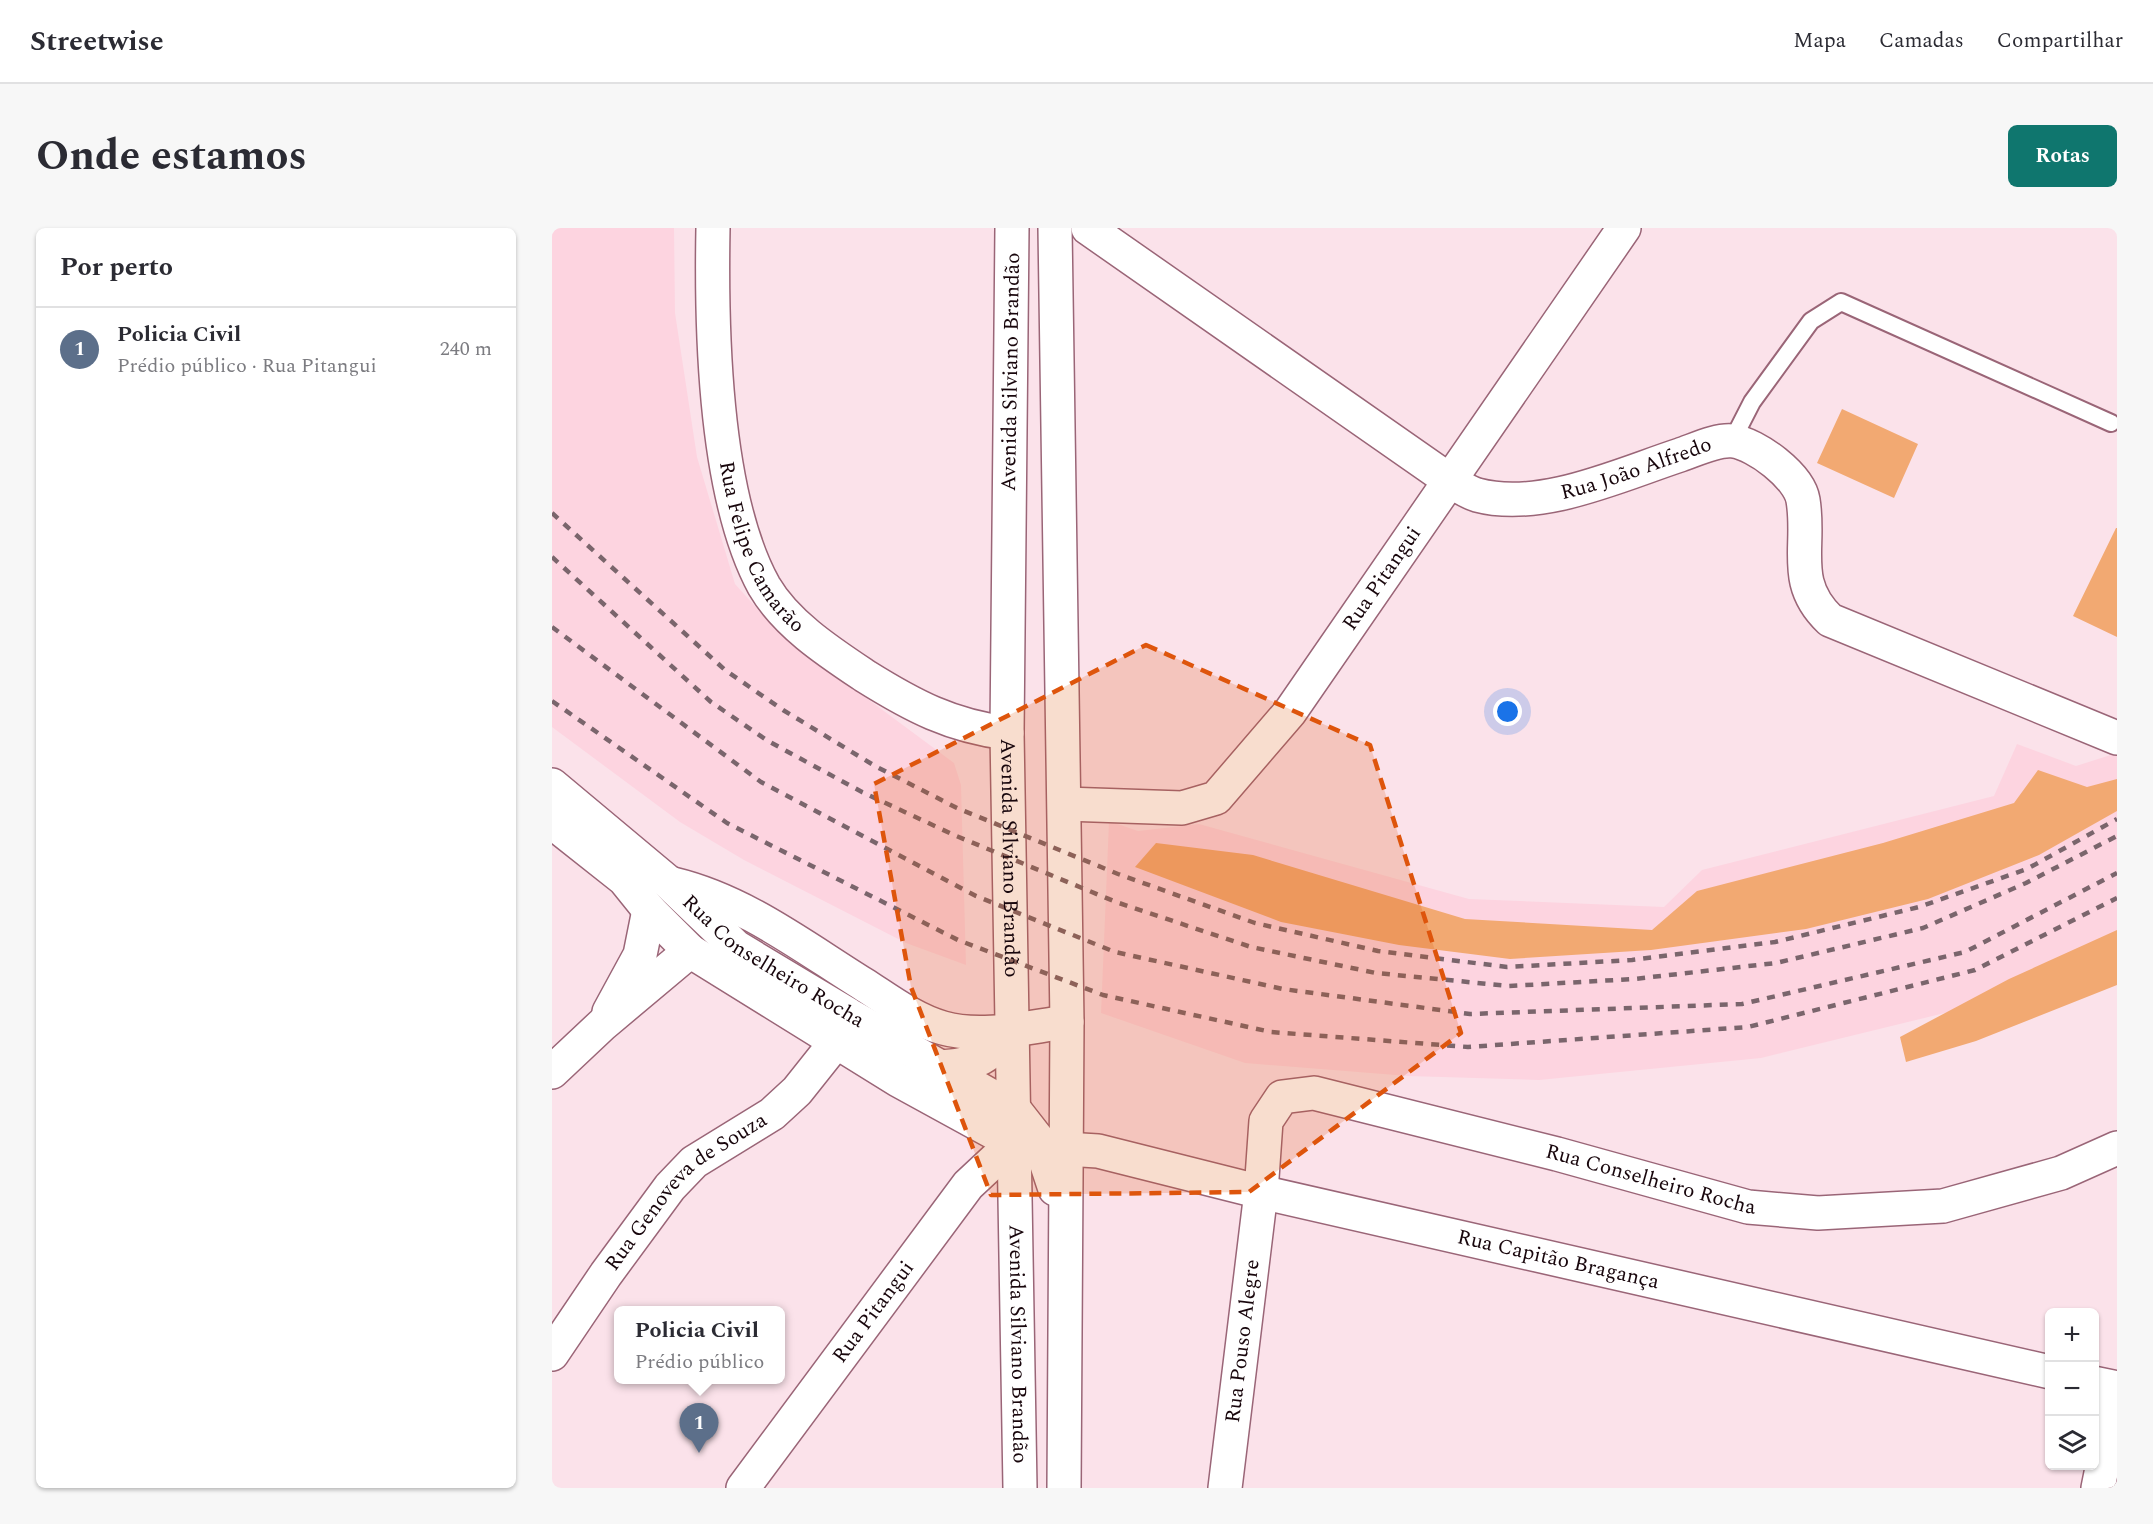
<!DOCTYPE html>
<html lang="pt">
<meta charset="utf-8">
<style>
:root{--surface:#fff;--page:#f7f7f7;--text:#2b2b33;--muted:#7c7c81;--line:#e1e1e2;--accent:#0f766e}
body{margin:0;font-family:Spectral,serif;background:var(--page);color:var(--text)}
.controls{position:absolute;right:18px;bottom:18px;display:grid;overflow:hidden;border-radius:9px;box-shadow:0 2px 4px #0004}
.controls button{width:54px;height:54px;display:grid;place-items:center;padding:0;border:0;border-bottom:2px solid var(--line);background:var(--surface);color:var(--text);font:30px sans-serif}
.you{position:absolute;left:956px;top:484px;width:21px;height:21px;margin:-15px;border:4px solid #fff;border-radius:50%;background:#1a73e8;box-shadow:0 0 0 9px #1a73e833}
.badge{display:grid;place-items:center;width:39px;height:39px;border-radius:50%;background:var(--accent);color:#fff;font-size:20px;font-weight:700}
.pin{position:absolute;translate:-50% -50px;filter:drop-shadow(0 2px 3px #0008)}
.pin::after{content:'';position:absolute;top:32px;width:21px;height:18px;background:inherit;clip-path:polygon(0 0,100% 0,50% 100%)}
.popup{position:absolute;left:62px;top:1078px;width:171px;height:78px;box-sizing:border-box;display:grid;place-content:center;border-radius:9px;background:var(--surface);filter:drop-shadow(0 2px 4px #0005);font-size:20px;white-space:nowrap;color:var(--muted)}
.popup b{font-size:22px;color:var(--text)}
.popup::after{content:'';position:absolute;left:50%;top:100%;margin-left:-12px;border:12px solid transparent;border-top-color:var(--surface)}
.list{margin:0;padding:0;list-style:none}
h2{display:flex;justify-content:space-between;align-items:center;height:78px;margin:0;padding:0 24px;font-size:26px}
h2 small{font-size:20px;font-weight:400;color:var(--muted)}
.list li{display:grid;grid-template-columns:39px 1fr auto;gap:18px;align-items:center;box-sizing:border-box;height:84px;padding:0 24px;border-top:2px solid var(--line)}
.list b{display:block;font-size:22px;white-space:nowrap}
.list p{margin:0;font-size:20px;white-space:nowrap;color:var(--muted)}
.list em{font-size:20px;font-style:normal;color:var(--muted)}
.icon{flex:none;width:33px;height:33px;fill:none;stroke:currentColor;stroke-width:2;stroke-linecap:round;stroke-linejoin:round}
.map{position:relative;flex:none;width:1565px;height:1260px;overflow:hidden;border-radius:9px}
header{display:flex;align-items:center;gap:36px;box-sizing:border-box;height:84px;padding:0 30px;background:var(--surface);border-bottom:2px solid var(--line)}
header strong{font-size:28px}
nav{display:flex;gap:33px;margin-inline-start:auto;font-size:21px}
.intro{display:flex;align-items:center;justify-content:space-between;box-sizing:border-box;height:144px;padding:0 36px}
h1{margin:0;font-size:42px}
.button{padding:15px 27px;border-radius:9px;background:var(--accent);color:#fff;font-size:21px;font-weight:700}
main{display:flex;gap:36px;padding:0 36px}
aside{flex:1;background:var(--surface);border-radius:9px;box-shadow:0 2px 4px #0004}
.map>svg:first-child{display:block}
.built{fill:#fdd4e0}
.green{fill:#f2a972}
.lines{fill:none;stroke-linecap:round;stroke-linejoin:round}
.service-casing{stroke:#9a6577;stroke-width:20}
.minor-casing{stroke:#9a6577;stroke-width:36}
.tertiary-casing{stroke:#9a6577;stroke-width:36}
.secondary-casing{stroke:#9a6577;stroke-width:36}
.service{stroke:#fff;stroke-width:16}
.minor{stroke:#fff;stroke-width:33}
.tertiary{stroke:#fff;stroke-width:33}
.secondary{stroke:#fff;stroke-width:33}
.rail{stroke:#7a656c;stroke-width:4.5;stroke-dasharray:8 8;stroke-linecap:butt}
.marked{fill:#de550c;fill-opacity:0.2;stroke:#de550c;stroke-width:4.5;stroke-dasharray:12 8;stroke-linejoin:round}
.labels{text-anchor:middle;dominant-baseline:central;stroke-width:6;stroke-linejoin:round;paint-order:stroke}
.street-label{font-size:21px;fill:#18060c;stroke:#fff}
</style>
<header>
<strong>Streetwise</strong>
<nav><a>Mapa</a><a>Camadas</a><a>Compartilhar</a></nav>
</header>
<div class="intro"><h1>Onde estamos</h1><a class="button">Rotas</a></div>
<main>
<aside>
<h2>Por perto<small></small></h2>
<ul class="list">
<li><span class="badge" style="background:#5c6f8a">1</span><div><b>Policia Civil</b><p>Prédio público · Rua Pitangui</p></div><em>240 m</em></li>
</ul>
</aside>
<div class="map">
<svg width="1565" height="1260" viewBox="0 0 1565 1260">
<rect width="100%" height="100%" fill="#fbe2ea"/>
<!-- built -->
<path class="built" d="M0 0H122L123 85 145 229 183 356 228 406 402 535 409 557 414 737 354 715 192 632 128 594 0 499Z
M1465 516 1524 538 1565 525V724L1409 781 1209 830 987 852 856 848 693 835 549 785 557 593 586 603 647 596 917 671 1112 679 1150 642 1442 568Z"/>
<!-- green -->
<path class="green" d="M1290 181 1366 216 1342 270 1265 235Z
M1564 300H1565V409L1521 388Z
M1486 542 1535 559 1565 551V583L1487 627 1376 671 1254 701 1099 722 958 731 847 717 729 694 583 639 604 615 701 627 913 691 1100 702 1145 663 1331 615 1462 575Z
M1565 702V757L1424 813 1354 834 1348 809 1457 751Z"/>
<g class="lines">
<defs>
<path id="service" d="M1180 213 1200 174 1259 93 1289 74 1559 195"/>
<g id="minor">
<path id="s1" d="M161 0C159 103 162 267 212 358 234 396 277 424 313 448 361 478 399 498 455 505"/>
<path id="s2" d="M536 0 897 252C905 257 915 264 925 267 989 284 1067 247 1128 227 1143 222 1165 211 1181 213 1204 216 1247 248 1251 272 1259 319 1238 354 1278 392L1565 510"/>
<path id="s3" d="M513 576 630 580 664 570 738 484 1072 0"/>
<path id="s4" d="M709 964 714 893 730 869 762 865 1005 926 1196 979 1266 985 1391 978 1509 945 1565 920"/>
<path id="s5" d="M0 1126 54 1046 118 959 142 934 220 886 245 863 284 814"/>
<path d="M1546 1260 1565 1166"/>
</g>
<g id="tertiary">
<path d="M57 784 88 727 97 682"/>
<path d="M0 844 51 796 138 723"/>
<path id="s6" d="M513 921 546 923 709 964 1498 1144"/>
<path d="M1542 1155 1565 1160"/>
<path id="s7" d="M191 1260 416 957 461 915"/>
<path id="s8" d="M673 1260 709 964"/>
</g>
<g id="secondary">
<path id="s9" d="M460 0 455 505 468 1260"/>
<path d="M503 0 515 794 512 1260"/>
<path id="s10" d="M0 557 116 654 184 719 297 787 462 881 487 913 503 961"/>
<path d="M0 594 72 651 97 682 138 723 346 852 461 915"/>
<path d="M121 656C192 673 250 718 311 756 336 772 362 792 391 800 431 811 475 799 515 794"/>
<path d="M387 839C427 837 436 829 462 801"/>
</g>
</defs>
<!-- service casing -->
<use href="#service" class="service-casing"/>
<!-- minor casing -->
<use href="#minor" class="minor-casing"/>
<!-- tertiary casing -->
<use href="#tertiary" class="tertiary-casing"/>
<!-- secondary casing -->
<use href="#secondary" class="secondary-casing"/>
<!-- service -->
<use href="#service" class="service"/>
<!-- minor -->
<use href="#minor" class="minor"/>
<!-- tertiary -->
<use href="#tertiary" class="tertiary"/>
<!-- secondary -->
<use href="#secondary" class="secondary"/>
<!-- rail -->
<path class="rail" d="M0 285 173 442 231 482 323 538 405 580 566 646 703 695 826 723 955 739 1080 732 1223 714 1367 679 1475 641 1565 591
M0 329 159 474 216 513 310 564 402 607 564 674 699 719 824 745 957 758 1082 751 1224 735 1371 700 1474 655 1565 608
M0 399 209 554 424 668 563 724 731 761 918 786 1190 776 1413 724 1565 645
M0 473 175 595 406 712 551 767 719 804 916 819 1196 799 1423 742 1565 670"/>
</g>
<!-- marked area -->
<path class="marked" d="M594 417 818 517 909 805 697 964 439 967 359 759 322 556Z"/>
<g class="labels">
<!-- street labels -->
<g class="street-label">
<text transform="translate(459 144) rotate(-89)">Avenida Silviano Brandão</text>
<text stroke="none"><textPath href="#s2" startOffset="636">Rua João Alfredo</textPath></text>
<text stroke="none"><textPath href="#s1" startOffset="328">Rua Felipe Camarão</textPath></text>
<text stroke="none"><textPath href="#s3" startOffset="428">Rua Pitangui</textPath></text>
<text stroke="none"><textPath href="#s9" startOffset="630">Avenida Silviano Brandão</textPath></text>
<text stroke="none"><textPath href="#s10" startOffset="284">Rua Conselheiro Rocha</textPath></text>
<text stroke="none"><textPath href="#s4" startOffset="480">Rua Conselheiro Rocha</textPath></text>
<text stroke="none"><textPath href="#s5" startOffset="213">Rua Genoveva de Souza</textPath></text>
<text stroke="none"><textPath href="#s6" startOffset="506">Rua Capitão Bragança</textPath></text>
<text stroke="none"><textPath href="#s7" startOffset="219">Rua Pitangui</textPath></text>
<text stroke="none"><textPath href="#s8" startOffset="148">Rua Pouso Alegre</textPath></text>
<text stroke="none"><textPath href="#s9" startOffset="1116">Avenida Silviano Brandão</textPath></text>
</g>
</g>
</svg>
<div class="controls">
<button>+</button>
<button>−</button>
<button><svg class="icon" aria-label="layers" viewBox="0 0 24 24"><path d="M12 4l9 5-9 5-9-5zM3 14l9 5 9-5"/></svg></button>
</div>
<div class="you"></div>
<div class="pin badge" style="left:147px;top:1225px;background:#5c6f8a">1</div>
<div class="popup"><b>Policia Civil</b>Prédio público</div>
</div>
</main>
